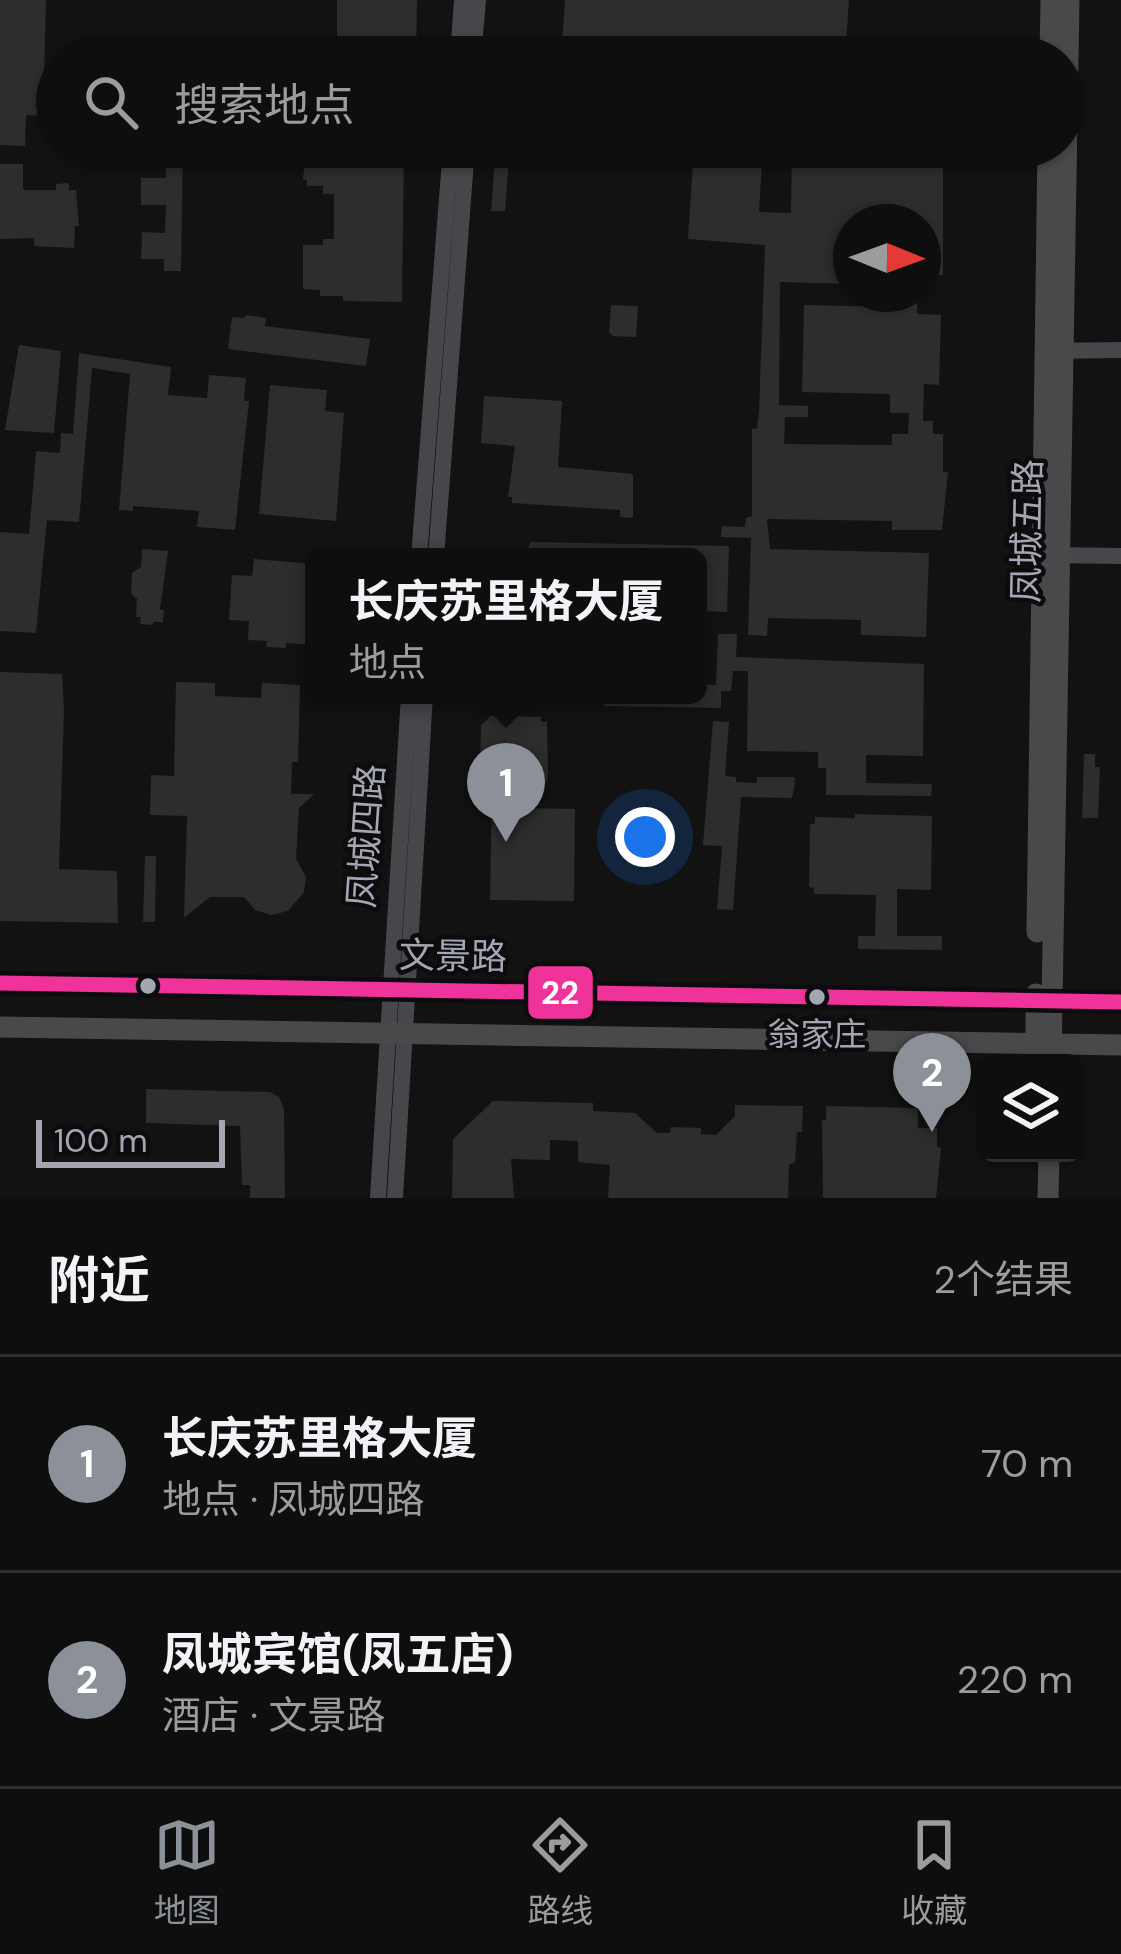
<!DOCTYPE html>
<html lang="zh">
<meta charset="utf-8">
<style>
:root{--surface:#0e0e0e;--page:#171717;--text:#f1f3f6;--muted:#9b9c9e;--line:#2e2e2e;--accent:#8c9099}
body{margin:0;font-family:"DM Sans","Noto Sans SC",sans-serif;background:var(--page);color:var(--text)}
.controls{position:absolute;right:36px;bottom:36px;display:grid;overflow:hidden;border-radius:18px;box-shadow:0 3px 9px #0004}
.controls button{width:108px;height:108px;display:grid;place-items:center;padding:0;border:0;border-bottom:3px solid var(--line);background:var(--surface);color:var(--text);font:60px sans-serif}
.compass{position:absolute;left:833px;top:204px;width:108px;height:108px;border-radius:50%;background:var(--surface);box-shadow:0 3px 9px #0004;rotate:91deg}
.scale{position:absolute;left:36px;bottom:30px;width:189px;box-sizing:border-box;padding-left:12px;border:6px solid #a4a6b2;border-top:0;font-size:33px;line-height:42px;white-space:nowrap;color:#a4a6b2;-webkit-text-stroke:9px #0c0c0e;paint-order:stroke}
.you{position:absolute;left:645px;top:837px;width:42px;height:42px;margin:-30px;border:9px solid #fff;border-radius:50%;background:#1a73e8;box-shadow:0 0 0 18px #1a73e833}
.badge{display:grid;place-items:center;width:78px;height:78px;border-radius:50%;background:var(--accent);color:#fff;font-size:39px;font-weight:700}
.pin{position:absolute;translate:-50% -99px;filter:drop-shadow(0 3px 6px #0008)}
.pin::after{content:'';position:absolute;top:63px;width:42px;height:36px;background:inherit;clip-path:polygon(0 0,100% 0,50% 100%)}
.popup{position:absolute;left:305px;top:548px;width:402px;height:156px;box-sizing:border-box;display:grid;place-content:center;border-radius:18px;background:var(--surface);filter:drop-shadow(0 3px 9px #0005);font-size:39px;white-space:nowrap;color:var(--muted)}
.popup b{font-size:45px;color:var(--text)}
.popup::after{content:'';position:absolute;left:50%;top:100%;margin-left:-24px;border:24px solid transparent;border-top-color:var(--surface)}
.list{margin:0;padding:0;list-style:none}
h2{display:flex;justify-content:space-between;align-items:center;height:156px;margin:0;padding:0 48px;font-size:51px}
h2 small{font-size:39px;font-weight:400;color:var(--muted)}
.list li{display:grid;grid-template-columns:78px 1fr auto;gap:36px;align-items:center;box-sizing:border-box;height:216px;padding:0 48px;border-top:3px solid var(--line)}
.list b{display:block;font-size:45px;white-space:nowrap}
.list p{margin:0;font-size:39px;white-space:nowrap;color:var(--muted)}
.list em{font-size:39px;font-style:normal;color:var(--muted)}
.icon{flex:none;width:66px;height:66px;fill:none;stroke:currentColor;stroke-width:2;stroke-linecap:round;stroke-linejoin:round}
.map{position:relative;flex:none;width:1121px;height:1198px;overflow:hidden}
.search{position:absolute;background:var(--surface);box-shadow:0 3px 9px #0004;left:36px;right:36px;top:36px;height:132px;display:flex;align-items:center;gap:30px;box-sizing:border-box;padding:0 42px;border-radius:66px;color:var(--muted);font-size:45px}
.sheet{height:588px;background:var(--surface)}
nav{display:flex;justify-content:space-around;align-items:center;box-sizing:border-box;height:168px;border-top:3px solid var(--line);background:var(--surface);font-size:33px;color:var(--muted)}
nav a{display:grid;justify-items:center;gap:6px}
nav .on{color:var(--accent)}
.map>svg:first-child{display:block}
.building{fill:#2d2d2e}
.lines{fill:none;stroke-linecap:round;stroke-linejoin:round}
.minor{stroke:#46474b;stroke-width:16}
.major{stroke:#49494c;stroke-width:21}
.bus-1-casing{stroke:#0c0c0e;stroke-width:24}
.bus-1{stroke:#ef339a;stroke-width:15}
.bus-dot{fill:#a4a6b2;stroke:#0c0c0e;stroke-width:4.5}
.labels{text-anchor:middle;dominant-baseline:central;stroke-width:9;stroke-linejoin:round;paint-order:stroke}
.bus-label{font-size:33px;fill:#a4a6b2;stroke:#0c0c0e}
.street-label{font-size:36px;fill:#a4a6b2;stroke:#0c0c0e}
.line-badge{stroke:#0c0c0e;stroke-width:4.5}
.badge-label{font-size:33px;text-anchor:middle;font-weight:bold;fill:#fff}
</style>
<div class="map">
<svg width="1121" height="1198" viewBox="0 0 1121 1198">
<rect width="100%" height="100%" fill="#121212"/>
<!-- building -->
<path class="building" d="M0 0H46L43 116 26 115 25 146 0 145Z
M337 0H417L416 57H313V46H320L321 40H337Z
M565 0H849L845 57H561Z
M167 147H183L181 271H164V259H141L142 232 165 233 166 205H141V178H166Z
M306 147H404L402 302 343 301V296H320V290L303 289V245H323V239H334V194H323V186H307V180H303Z
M496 147H510L505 211H491Z
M694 147H763L759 212 791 213 792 147H943V275H923V222H851V284L780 282 779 405 808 406V417H785L784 444 892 445V434H908L909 413H890V394L802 392 804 305 893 307 894 294H917V314L941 315 939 385 924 384 923 421H933V434H943V472H948L942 530H892V521L767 519 770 549 929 553 926 637 861 635V620L768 618 767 636 748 635 751 538 721 537 722 526 745 527 746 518 752 516V429H757L759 411 765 245 688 239Z
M0 164H23V190H56V184L69 183V190H76L79 226H75L74 248 34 246V238L0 239Z
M611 305 638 306 636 337 613 336 609 332Z
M245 315 266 318 265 326 370 339 366 366 228 349 232 317 245 318Z
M19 345 61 351 54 433 5 430Z
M79 353 171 367 168 395 207 398 209 375 246 378 244 401H249L235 530 197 527 199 511 133 506V511L119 510 130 374 92 368 79 522 47 520 36 633 0 631V532L29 534 36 451 60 453 61 433 73 434Z
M270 385 327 390 325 411 344 413 336 521 259 514Z
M484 396 562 401 558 467 633 474V518L620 517V510L512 503V497H508L515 446 481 443Z
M531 542 729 546 727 612 698 611V557H523Z
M142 549 168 551 160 610H164L163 622H153V625L140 624 141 617H136L137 599 131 593 132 573 141 567Z
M254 559 314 564V645L286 643V648L266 647 267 641 248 640 249 621 229 620 232 575 252 576Z
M718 634H737L736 657 924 664 923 756 866 755V783L932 784 931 796 826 795V768H818V752L747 751 748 671H733L731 691H721V708L604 706V695H698V684L716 685Z
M0 672 62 674 64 710 59 869 117 871 118 923 0 921Z
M176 682 215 683V696L261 698 262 683 300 685 298 762H292L291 794H314L299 808 296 859 306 877 304 892 288 911 271 915 255 910 244 897H210L184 918 187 816 150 815 151 775 174 776Z
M491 716 541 717V722H547L548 777 546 783 522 784V808L575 809 574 901 490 900 492 783 484 782V775H480L481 725Z
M713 721 729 722 725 776 736 777V782L757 783V777H794L795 783 792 798 741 797 733 910 717 909 722 846 703 845Z
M1084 754H1095V767H1100L1098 818H1082Z
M855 814 932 816 931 890 897 889V936H942V950L858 949V936H875L876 895 814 894V888L809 887 810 824H815V817L855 818Z
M145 856H156L155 922H143Z
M146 1089 270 1092 279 1097 284 1109 285 1198H250V1185H242L240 1126 146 1123Z
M493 1101 593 1103V1111L635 1113 657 1133H670L671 1127 701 1128V1134L716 1135 735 1116V1105L803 1106 802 1132H797L795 1162 789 1165 788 1198H608L610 1165 578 1162V1141L550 1140V1160L511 1159 514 1198H452L453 1139Z
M826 1106 918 1108V1128H937V1147L941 1148 936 1198H823L822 1120H826Z"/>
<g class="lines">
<!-- minor -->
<path class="minor" d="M458 57 462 0
M473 57 478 0
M1051 351 1121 350
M1049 555 1121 556
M419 557 451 147
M436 557 467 147
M378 1198 409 695
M395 1198 425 695"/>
<!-- major -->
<path class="major" d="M1050 57 1051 0
M1037 932 1048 147
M0 983 1121 1002
M0 1027 1121 1045
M1036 1063V994
M1051 1063 1069 0
M1048 1198 1049 1153"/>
<defs>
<path id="bus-1" d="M0 983 1121 1002"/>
</defs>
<!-- bus-1 casing -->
<use href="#bus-1" class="bus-1-casing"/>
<!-- bus-1 -->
<use href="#bus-1" class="bus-1"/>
</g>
<!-- markers -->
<g class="bus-dot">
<circle cx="148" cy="986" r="10"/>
<circle cx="817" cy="997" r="10"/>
</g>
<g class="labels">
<!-- bus labels -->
<g class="bus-label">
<text x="817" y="1034">翁家庄</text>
</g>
<!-- street labels -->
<g class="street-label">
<text transform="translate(1027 531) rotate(-89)">凤城五路</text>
<text transform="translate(366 836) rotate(-86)">凤城四路</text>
<text transform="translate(453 956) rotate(1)">文景路</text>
</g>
</g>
<rect class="line-badge" x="526" y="964" width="69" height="57" rx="12" fill="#ef339a"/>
<g class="badge-label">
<text x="560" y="1004">22</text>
</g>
</svg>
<div class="controls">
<button><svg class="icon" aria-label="layers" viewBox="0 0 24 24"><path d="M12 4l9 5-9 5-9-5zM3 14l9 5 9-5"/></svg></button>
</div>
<svg class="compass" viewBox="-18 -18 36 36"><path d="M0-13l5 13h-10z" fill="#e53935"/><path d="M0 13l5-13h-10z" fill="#9b9c9e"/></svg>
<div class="scale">100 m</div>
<div class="you"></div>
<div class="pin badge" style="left:506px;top:842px">1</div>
<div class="popup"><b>长庆苏里格大厦</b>地点</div>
<div class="pin badge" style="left:932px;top:1132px">2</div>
<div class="search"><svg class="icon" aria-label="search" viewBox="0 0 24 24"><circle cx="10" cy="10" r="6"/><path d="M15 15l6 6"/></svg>搜索地点</div>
</div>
<section class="sheet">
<h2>附近<small>2个结果</small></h2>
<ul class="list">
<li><span class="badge">1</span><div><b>长庆苏里格大厦</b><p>地点 · 凤城四路</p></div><em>70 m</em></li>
<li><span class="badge">2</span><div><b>凤城宾馆(凤五店)</b><p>酒店 · 文景路</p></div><em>220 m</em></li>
</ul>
</section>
<nav>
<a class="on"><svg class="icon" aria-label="map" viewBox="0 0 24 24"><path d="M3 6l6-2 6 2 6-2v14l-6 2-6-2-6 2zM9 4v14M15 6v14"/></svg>地图</a>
<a><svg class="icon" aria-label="directions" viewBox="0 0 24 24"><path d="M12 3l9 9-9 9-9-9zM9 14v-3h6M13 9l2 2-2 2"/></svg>路线</a>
<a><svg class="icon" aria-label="saved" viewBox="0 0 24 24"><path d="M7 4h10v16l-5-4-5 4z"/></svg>收藏</a>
</nav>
